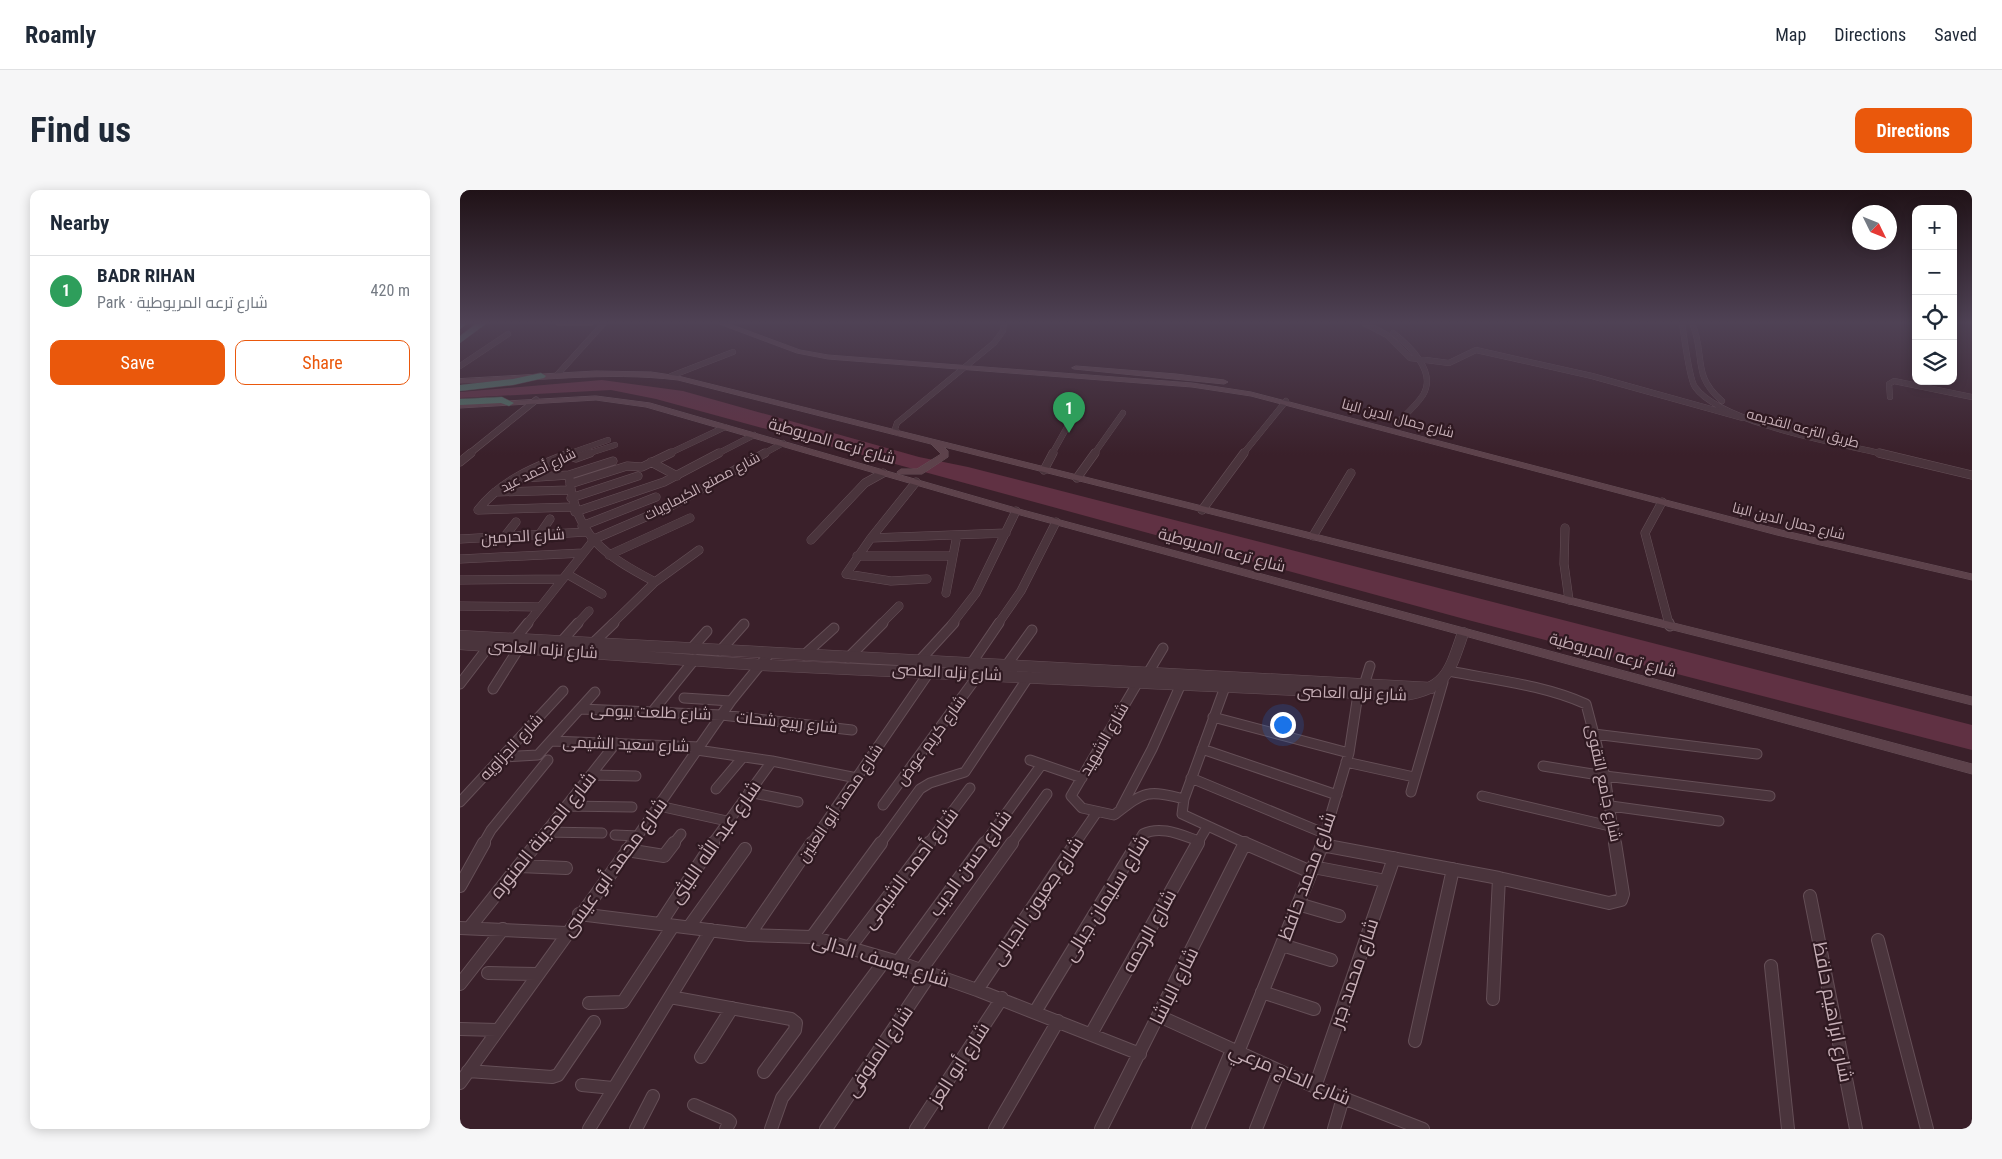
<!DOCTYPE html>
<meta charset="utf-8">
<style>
:root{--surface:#fff;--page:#f6f6f7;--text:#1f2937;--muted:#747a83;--line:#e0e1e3;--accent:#ea580c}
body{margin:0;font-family:"Roboto Condensed",Cairo,sans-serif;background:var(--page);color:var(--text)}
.controls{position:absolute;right:15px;top:15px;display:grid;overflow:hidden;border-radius:10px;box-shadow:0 2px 12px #0003}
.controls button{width:45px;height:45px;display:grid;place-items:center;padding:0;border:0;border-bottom:1px solid var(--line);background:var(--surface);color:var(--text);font:25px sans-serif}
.compass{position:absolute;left:1392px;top:15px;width:45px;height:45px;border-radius:50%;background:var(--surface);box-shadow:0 2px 12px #0003;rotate:133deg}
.you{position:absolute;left:822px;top:534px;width:18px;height:18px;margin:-12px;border:4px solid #fff;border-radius:50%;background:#1a73e8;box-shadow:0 0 0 8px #1a73e833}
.badge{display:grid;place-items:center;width:32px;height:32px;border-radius:50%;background:var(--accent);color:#fff;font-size:16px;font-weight:700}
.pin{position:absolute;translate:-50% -41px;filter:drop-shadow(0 1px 2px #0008)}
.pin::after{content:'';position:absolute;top:26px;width:18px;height:15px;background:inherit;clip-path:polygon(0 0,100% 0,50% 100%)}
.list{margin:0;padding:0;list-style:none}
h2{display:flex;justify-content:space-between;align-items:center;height:65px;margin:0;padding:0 20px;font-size:21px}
h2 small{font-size:16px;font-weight:400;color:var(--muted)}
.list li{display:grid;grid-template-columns:32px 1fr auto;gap:15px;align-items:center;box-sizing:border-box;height:70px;padding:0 20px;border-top:1px solid var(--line)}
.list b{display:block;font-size:19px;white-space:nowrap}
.list p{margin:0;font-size:16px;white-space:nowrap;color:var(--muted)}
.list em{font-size:16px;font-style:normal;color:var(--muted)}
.actions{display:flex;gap:10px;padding:15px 20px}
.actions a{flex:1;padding:11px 0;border:1px solid var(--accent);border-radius:10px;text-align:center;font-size:18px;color:var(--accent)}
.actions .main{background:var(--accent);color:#fff}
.icon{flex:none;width:28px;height:28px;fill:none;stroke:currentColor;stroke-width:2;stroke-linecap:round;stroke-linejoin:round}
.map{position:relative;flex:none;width:1512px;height:939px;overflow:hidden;border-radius:10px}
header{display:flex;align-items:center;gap:30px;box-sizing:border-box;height:70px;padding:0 25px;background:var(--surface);border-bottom:1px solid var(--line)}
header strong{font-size:24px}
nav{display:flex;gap:28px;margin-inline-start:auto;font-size:18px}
.intro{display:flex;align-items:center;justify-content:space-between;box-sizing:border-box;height:120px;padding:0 30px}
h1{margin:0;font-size:35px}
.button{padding:12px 22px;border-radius:10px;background:var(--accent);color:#fff;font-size:18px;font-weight:700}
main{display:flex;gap:30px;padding:0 30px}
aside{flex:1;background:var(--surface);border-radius:10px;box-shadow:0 2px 12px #0003}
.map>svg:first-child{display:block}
.water{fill:#603143}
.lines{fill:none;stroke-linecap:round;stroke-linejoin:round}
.minor-far3-casing{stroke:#654f57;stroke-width:6}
.minor-far2-casing{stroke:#654f57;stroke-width:9}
.minor-far1-casing{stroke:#654f57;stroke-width:11}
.minor-casing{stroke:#654f57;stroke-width:14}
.tertiary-far2-casing{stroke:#654f57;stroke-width:7}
.tertiary-far1-casing{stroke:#654f57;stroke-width:9}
.tertiary-casing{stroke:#654f57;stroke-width:12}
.secondary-casing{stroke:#654f57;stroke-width:1}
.motorway-casing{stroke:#523c44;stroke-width:1}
.minor-far3{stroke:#4a343c;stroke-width:5.5}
.minor-far2{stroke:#4a343c;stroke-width:8}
.minor-far1{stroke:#4a343c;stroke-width:9}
.minor{stroke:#4a343c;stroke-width:12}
.tertiary-far2{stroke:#4a343c;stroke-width:6}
.tertiary-far1{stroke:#4a343c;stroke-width:8}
.tertiary{stroke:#4a343c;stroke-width:11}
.secondary{fill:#5d424b;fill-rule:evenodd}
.motorway{fill:#507165;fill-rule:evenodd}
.labels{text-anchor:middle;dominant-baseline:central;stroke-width:4.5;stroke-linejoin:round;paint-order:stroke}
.far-street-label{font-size:14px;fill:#c7afb7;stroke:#2f1921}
.street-label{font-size:16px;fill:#c7afb7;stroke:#2f1921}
.near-street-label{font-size:19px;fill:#c7afb7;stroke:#2f1921}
</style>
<header>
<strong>Roamly</strong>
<nav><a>Map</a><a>Directions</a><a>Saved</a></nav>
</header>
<div class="intro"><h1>Find us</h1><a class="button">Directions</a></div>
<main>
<aside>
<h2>Nearby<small></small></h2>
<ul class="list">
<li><span class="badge" style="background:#2e9e5b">1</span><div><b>BADR RIHAN</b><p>Park · شارع ترعه المريوطية</p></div><em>420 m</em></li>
</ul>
<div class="actions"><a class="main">Save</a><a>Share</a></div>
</aside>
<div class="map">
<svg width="1512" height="939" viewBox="0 0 1512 939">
<rect width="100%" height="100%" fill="#3a202a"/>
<!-- water -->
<path class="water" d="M142 190 223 201 459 267 508 277 1512 535V560L1008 430 196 209 151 200 0 208V202Z"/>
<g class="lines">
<defs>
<path id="minor-far3" d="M904 133 927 145 950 168 989 173 1016 160 1132 186 1283 228
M1222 133C1224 145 1229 189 1235 197 1260 233 1381 254 1424 264
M1232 133C1246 165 1231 185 1262 211
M933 143C950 156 977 182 963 205 956 216 945 225 936 234
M0 176 48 144
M97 185 144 133
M211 186 273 162
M1430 207 1429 194 1434 191 1512 207
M1313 232 1349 241
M438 243 435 239 437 233 534 153 543 141 544 133
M108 264 148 250
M127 264 155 255
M208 264 265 237
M257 264 294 245
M303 264 323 253
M592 264 615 223
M634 264 663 223
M783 264 826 211"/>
<path id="minor-far2" d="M111 263C77 276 41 290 18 320L113 317
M1419 263 1512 285
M108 265 116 268 130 263
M191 272 217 286
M584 280 593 263
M109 285C115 346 144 365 195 392
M63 288 109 285 153 271
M617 288 635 263
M456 292 411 348 386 384 431 391 467 389
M110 294 167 276 182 277 211 263
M35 302 110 300
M111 308 178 286
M1202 312 1185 343 1209 434
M742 320 784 263
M115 322 204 292 259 263
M122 336 196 307
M1105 338 1104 374 1109 410
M79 345 90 329
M45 346 56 332
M853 346 891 283
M411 348 546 343
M0 349 127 342
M132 350 211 316 305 263
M351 350 405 293 423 283
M149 365 230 328
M397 366H493
M0 369 123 363
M107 384 142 404
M0 390 102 389
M486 403 497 345
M0 416 80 417
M67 434 133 351
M117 434 129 421
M152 434 195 392 239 360
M421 434 439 416
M492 434 516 403 556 321
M538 434 561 401 596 332"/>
<path id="minor-far1" d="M1209 433 1210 436
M55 449 68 433
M101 452 118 433
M132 454 154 433
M231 459 247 441
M260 461 284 434
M344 465 374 438
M388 468 423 433
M511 474 539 433
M546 476 572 440
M451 480 494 433
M989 481C1034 490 1084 495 1126 514L1145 586 1155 654
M688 483 703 458
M678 492 611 606 622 618 654 625C684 602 686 599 724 609
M0 494 29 456
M904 495 910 476
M765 497 724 609 722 624 787 654
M33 499 59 458
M224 508 271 511
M121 519 262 525 392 540
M192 522 235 469
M753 527 889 563
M1134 544 1297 564
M92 551 240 557
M742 559 877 605
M237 560 312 571 397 588
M41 567 78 565 135 502
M570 570 622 588
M886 572 954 587
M1083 576 1145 586 1310 606
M131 585 176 586
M731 588 866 644
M256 599 283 567
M289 602 338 612
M951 602 983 492
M1022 606 1154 637
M0 612 103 501
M423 615 519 484
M106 616 172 617
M199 616 267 631
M1151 616 1259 631
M661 618 692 559 721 494
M85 642 142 643
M155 645 178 646
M23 654 31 640 88 570
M76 654 156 553
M172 654 271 511 309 464
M213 654 221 644
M252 654 312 571
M351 654 470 481
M420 654 460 599 470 593 505 582 569 486
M468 654 510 598
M524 654 582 574
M551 654 587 604
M615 654 637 622
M677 654 683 644C701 635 721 645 739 651
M737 654 747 637
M862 654 889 563 898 504"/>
<path id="minor" d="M784 653 851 682
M862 655 1039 688 1149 713 1161 710 1163 704 1155 653
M167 660 204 666 214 653
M59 676 106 678
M853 677 926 691
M0 696 24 653
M1350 706 1396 939
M838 714 879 726
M119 724 289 745 352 747 438 772 517 800 680 864
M200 734 253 653
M10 737 77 653
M229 737 285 659
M0 738 106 743
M289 745 352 653
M352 747 421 653
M1418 750 1467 939
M822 755 871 770
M390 757 469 653
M438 772 525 653
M1311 776 1328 939
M461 780 552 653
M28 783 77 784
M0 794 43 739
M517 800 616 653
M802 802 854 819
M210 807 331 829 336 833 335 840 304 882
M1033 809 1039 688
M129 813 163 812 213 736
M575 822 678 653
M699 826 855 897 963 939
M0 839 37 840
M631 844 738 653
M955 851 993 679
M778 862 863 653
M241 867 272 818
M8 881 92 887 98 885 134 832
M0 893 173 653
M122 895 153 898
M855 897 934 668
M234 915 268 930 270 932 266 939
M129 939 251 740
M176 939 193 906
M311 939 322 908 426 769
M366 939 471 783
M456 939 542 808
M535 939 598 831
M641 939 785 653
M738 939 772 860
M796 939 819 881
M874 939 883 908"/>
<path id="tertiary-far2" d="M9 264 76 210"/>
<path id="tertiary-far1" d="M0 272 11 263"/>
<path id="tertiary" d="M0 446 971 498
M0 454 301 475 944 505C987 499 990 480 1003 443"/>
<path id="secondary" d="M95 133H135L132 135H98Z
M257 133H267L340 160 368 165 732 193 791 202 1321 340 1512 384V390L1317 345 791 206 732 197 368 169 337 163Z
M616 176 716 184 764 190 768 192 764 194 614 179 612 178Z
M136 181 191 182 218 186 1512 507V515L484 257 488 261V267L462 284H438L437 282 441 279H457L481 264 471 254 218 190C145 181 73 192 0 193V189Z
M136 206 190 213 559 319 1512 574V584L553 323 186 217 136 210 0 218V214Z"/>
<path id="motorway" d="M0 133H8L0 139Z
M17 133H27L0 153V146Z
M81 183 86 186 84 188 53 195 0 201V195L53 189Z
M42 207 54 213 49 216 41 213 0 215V209Z"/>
</defs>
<!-- minor-far3 casing -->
<use href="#minor-far3" class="minor-far3-casing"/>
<!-- minor-far2 casing -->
<use href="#minor-far2" class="minor-far2-casing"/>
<!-- minor-far1 casing -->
<use href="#minor-far1" class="minor-far1-casing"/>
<!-- minor casing -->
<use href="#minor" class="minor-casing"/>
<!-- tertiary-far2 casing -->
<use href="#tertiary-far2" class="tertiary-far2-casing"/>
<!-- tertiary-far1 casing -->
<use href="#tertiary-far1" class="tertiary-far1-casing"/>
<!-- tertiary casing -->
<use href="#tertiary" class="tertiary-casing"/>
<!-- secondary casing -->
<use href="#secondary" class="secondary-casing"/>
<!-- motorway casing -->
<use href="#motorway" class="motorway-casing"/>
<!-- minor-far3 -->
<use href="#minor-far3" class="minor-far3"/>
<!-- minor-far2 -->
<use href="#minor-far2" class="minor-far2"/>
<!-- minor-far1 -->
<use href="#minor-far1" class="minor-far1"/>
<!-- minor -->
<use href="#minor" class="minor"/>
<!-- tertiary-far2 -->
<use href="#tertiary-far2" class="tertiary-far2"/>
<!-- tertiary-far1 -->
<use href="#tertiary-far1" class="tertiary-far1"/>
<!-- tertiary -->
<use href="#tertiary" class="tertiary"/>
<!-- secondary -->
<use href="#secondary" class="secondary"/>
<!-- motorway -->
<use href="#motorway" class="motorway"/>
</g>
<!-- sky -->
<linearGradient id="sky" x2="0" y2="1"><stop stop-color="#201217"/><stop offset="0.5" stop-color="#4f4255"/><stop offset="1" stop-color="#4f4255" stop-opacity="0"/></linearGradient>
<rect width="1512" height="265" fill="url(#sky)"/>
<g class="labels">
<!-- far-street labels -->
<g class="far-street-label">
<text transform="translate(938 228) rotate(15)">شارع جمال الدين البنا</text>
<text transform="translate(1343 238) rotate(15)">طريق الترعه القديمه</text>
<text transform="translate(78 280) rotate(-26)">شارع أحمد عيد</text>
<text transform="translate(242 296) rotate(-28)">شارع مصنع الكيماويات</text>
<text transform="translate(1329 331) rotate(14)">شارع جمال الدين البنا</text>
</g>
<!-- street labels -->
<g class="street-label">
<text transform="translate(372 251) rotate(16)">شارع ترعه المريوطية</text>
<text transform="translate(63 346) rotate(-3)">شارع الحرمين</text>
<text transform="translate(762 360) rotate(15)">شارع ترعه المريوطية</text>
<text transform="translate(83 459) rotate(4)">شارع نزله العاصى</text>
<text transform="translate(1153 465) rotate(15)">شارع ترعه المريوطية</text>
<text transform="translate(487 482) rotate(3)">شارع نزله العاصى</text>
<text transform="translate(892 503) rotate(2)">شارع نزله العاصى</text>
<text transform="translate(191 522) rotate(2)">شارع طلعت بيومى</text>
<text transform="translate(327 532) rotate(6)">شارع ربيع شحات</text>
<text transform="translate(644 549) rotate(-60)">شارع الشهيد</text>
<text transform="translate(471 550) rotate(-54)">شارع كريم عوض</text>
<text transform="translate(166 554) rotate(2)">شارع سعيد الشيمى</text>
<text transform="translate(51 557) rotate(-47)">شارع الجزاويه</text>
<text transform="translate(1144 593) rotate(78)">شارع جامع التقوى</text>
<text transform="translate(380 613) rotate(-56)">شارع محمد أبو العنين</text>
</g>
<!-- near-street labels -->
<g class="near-street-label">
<text transform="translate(83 645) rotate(-51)">شارع المدينة المنوره</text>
<text transform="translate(255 652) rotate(-55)">شارع عبد الله الليثى</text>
<text transform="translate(510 673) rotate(-54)">شارع حسن الديب</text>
<text transform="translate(154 677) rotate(-54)">شارع محمد أبو عيسى</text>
<text transform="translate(450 678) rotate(-53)">شارع أحمد الشيمى</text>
<text transform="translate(847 686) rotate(-70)">شارع محمد حافظ</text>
<text transform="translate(646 708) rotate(-58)">شارع سليمان جبالى</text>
<text transform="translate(577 711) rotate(-56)">شارع جعيون الجبالى</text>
<text transform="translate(689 741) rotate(-61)">شارع الرحمه</text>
<text transform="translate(421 770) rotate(17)">شارع يوسف الدالى</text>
<text transform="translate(894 783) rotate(-71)">شارع محمد جبر</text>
<text transform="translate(714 796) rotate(-63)">شارع الباشا</text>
<text transform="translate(1373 822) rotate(79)">شارع ابراهيم حافظ</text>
<text transform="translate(419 861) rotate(-56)">شارع المنوفى</text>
<text transform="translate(499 874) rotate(-57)">شارع أبو العز</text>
<text transform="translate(830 884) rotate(23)">شارع الحاج مرعي</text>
</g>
</g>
</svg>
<div class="controls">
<button>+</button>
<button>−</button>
<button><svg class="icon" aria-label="locate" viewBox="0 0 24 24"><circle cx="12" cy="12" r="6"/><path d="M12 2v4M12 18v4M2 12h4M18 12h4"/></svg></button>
<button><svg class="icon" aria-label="layers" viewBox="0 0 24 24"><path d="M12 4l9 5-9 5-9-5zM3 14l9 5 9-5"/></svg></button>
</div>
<svg class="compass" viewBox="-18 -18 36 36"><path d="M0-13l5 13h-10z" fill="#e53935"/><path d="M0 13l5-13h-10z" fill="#747a83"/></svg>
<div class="you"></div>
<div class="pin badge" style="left:609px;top:243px;background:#2e9e5b">1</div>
</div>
</main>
